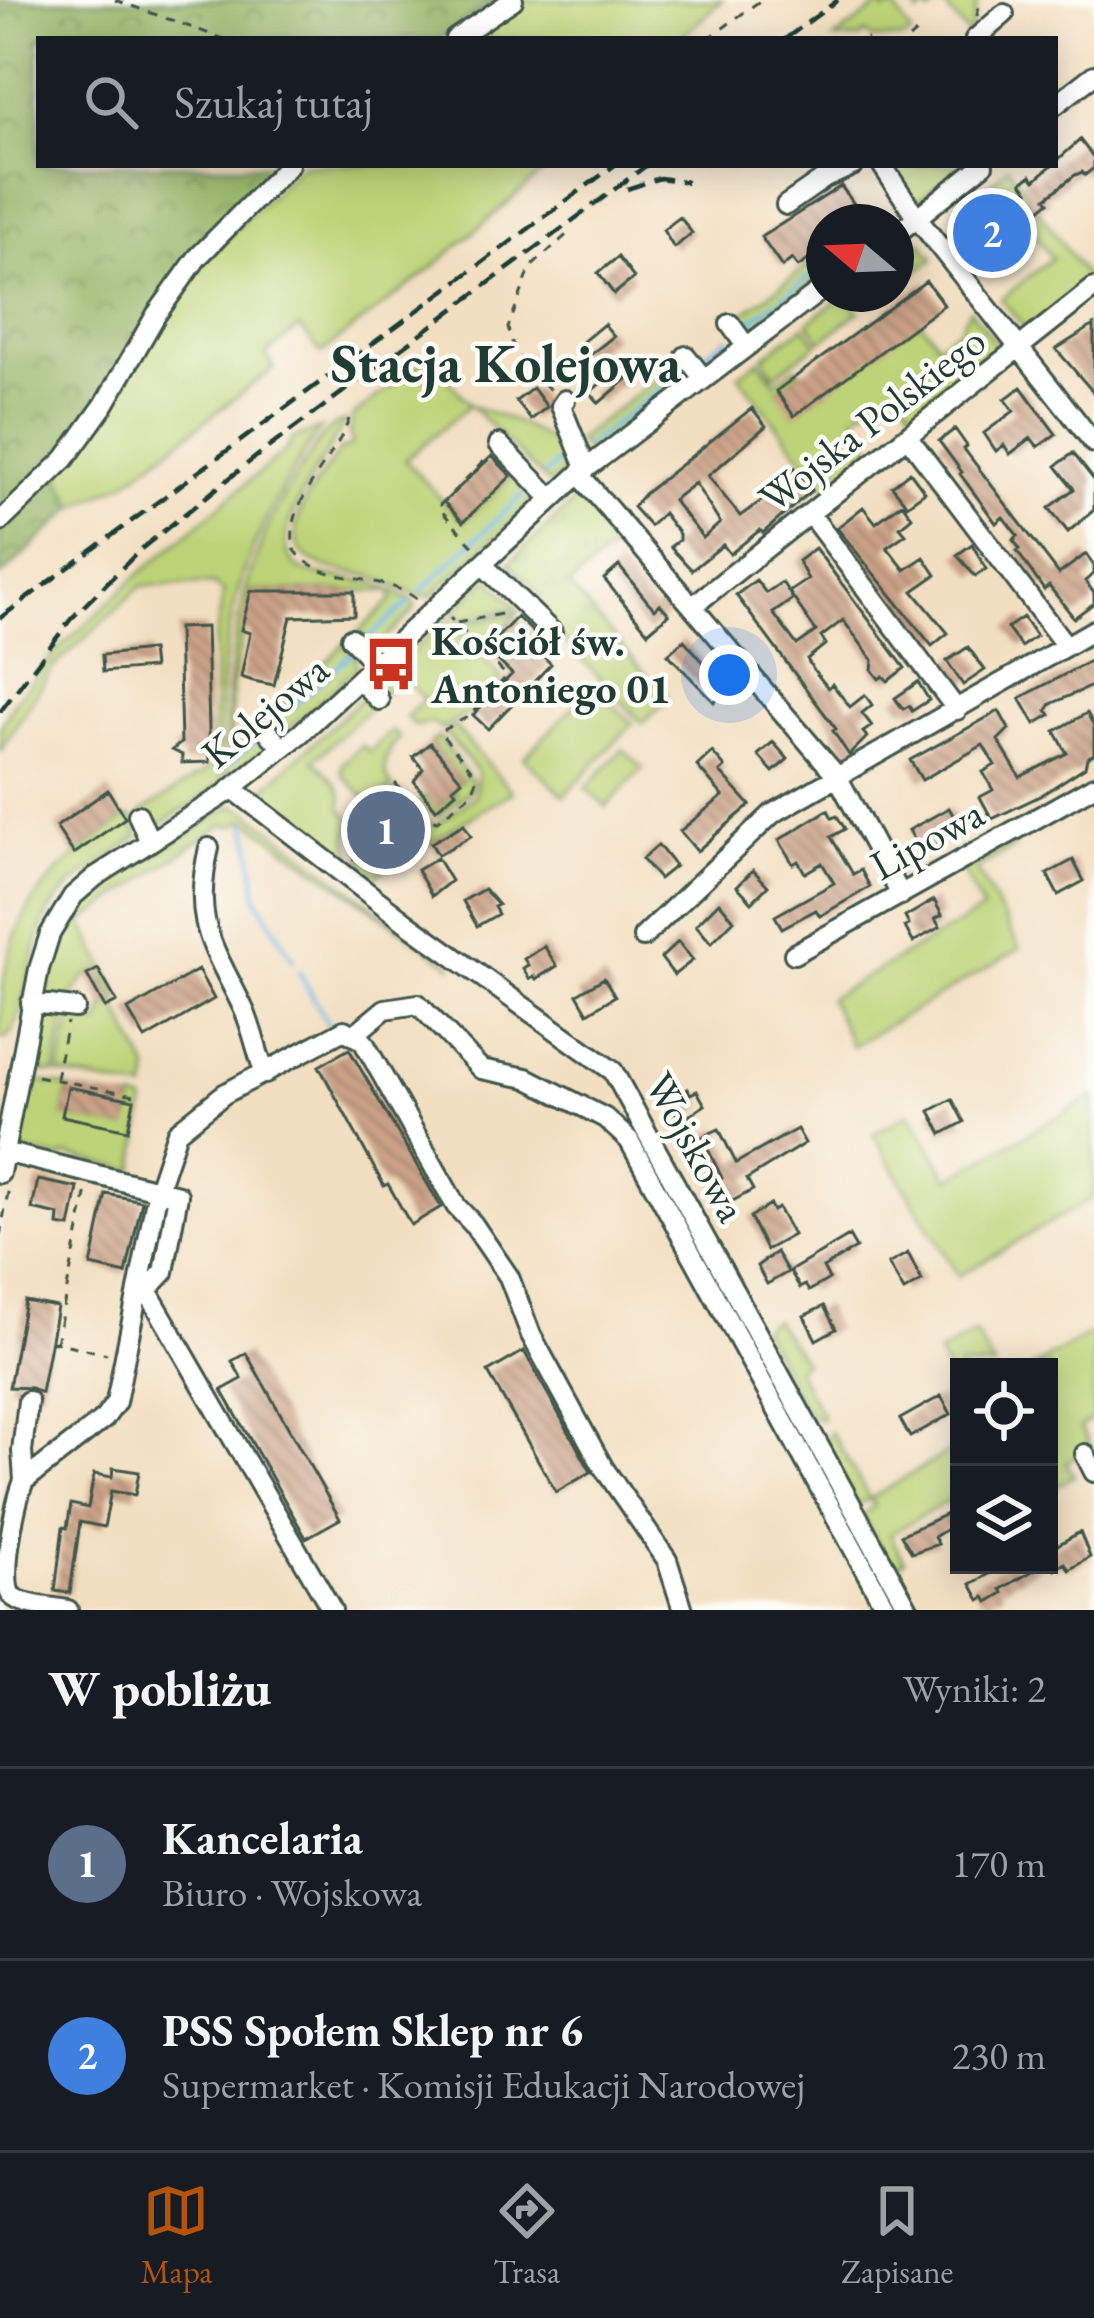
<!DOCTYPE html>
<html lang="pl">
<meta charset="utf-8">
<style>
:root{--surface:#171b24;--page:#242831;--text:#f1f3f6;--muted:#9ea1a6;--line:#363941;--accent:#b45309}
body{margin:0;font-family:"EB Garamond",serif;background:var(--page);color:var(--text)}
.controls{position:absolute;right:36px;bottom:36px;display:grid;overflow:hidden;border-radius:0px;box-shadow:0 6px 30px #0003}
.controls button{width:108px;height:108px;display:grid;place-items:center;padding:0;border:0;border-bottom:3px solid var(--line);background:var(--surface);color:var(--text);font:60px sans-serif}
.compass{position:absolute;left:806px;top:204px;width:108px;height:108px;border-radius:50%;background:var(--surface);box-shadow:0 6px 30px #0003;rotate:289deg}
.you{position:absolute;left:729px;top:675px;width:42px;height:42px;margin:-30px;border:9px solid #fff;border-radius:50%;background:#1a73e8;box-shadow:0 0 0 18px #1a73e833}
.badge{display:grid;place-items:center;width:78px;height:78px;border-radius:50%;background:var(--accent);color:#fff;font-size:39px;font-weight:700}
.pin{position:absolute;translate:-50% -50%;border:6px solid #fff;box-shadow:0 3px 12px #0006}
.list{margin:0;padding:0;list-style:none}
h2{display:flex;justify-content:space-between;align-items:center;height:156px;margin:0;padding:0 48px;font-size:51px}
h2 small{font-size:39px;font-weight:400;color:var(--muted)}
.list li{display:grid;grid-template-columns:78px 1fr auto;gap:36px;align-items:center;box-sizing:border-box;height:192px;padding:0 48px;border-top:3px solid var(--line)}
.list b{display:block;font-size:45px;white-space:nowrap}
.list p{margin:0;font-size:39px;white-space:nowrap;color:var(--muted)}
.list em{font-size:39px;font-style:normal;color:var(--muted)}
.icon{flex:none;width:66px;height:66px;fill:none;stroke:currentColor;stroke-width:2;stroke-linecap:round;stroke-linejoin:round}
.map{position:relative;flex:none;width:1094px;height:1610px;overflow:hidden}
.search{position:absolute;background:var(--surface);box-shadow:0 6px 30px #0003;left:36px;right:36px;top:36px;height:132px;display:flex;align-items:center;gap:30px;box-sizing:border-box;padding:0 42px;border-radius:0px;color:var(--muted);font-size:45px}
.sheet{height:540px;background:var(--surface)}
nav{display:flex;justify-content:space-around;align-items:center;box-sizing:border-box;height:168px;border-top:3px solid var(--line);background:var(--surface);font-size:33px;color:var(--muted)}
nav a{display:grid;justify-items:center;gap:6px}
nav .on{color:var(--accent)}
.map>svg:first-child{display:block}
.green{fill:#bdd377;stroke:#6e8856;stroke-width:3}
.forest{fill:url(#forest-crowns);stroke:#5a794e;stroke-width:3}
.park{fill:url(#park-tufts);stroke:#6e8856;stroke-width:3}
.lines{fill:none;stroke-linecap:round;stroke-linejoin:round}
.stream{stroke:#6fb6e6;stroke-width:4.5}
.building{fill:url(#building-back-hatch);fill-rule:evenodd}
.minor-casing{stroke:#3f5549;stroke-width:24}
.path{stroke:#3f5549;stroke-width:3;stroke-dasharray:9 9;stroke-linecap:butt}
.minor{stroke:#fff;stroke-width:18}
.rail{stroke:#1f3d34;stroke-width:4.5;stroke-dasharray:18 9;stroke-linecap:butt}
.labels{text-anchor:middle;dominant-baseline:central;stroke-width:9;stroke-linejoin:round;paint-order:stroke}
.street-label{font-size:42px;fill:#1f3d34;stroke:#fdfcf7}
.poi-label{font-size:42px;font-weight:bold;fill:#1f3d34;stroke:#fdfcf7;text-anchor:start}
.district-label{font-size:54px;font-weight:bold;fill:#1f3d34;stroke:#fdfcf7}
</style>
<div class="map">
<svg width="1094" height="1610" viewBox="0 0 1094 1610">
<defs>
<pattern id="forest-crowns" width="20" height="18" patternUnits="userSpaceOnUse" patternTransform="scale(3)"><rect width="20" height="18" fill="#96b568"/><path d="M2 6a3 3 0 1 1 6 0M12 15a3 3 0 1 1 6 0" fill="none" stroke="#7a9456"/></pattern>
<pattern id="park-tufts" width="24" height="20" patternUnits="userSpaceOnUse" patternTransform="scale(3)"><rect width="24" height="20" fill="#bdd377"/><path d="M3 7l-1-3M5 7V3M7 7l1-3M15 17l-1-3M17 17v-4M19 17l1-3" fill="none" stroke="#a2b668"/></pattern>
<pattern id="building-back-hatch" width="6" height="6" patternUnits="userSpaceOnUse" patternTransform="scale(3)"><rect width="6" height="6" fill="#cba287"/><path d="M-1 5l2 2M0 0l6 6M5-1l2 2" fill="none" stroke="#a4856f"/></pattern>
</defs>
<rect width="100%" height="100%" fill="#fdfcf7"/>
<filter id="ink" filterUnits="userSpaceOnUse"><feTurbulence type="fractalNoise" baseFrequency=".00833" numOctaves="2"/><feDisplacementMap in="SourceGraphic" scale="24" xChannelSelector="R" yChannelSelector="G"/><feConvolveMatrix kernelMatrix="1 2 1 2 8 2 1 2 1" color-interpolation-filters="sRGB"/></filter>
<filter id="wash" filterUnits="userSpaceOnUse"><feTurbulence type="fractalNoise" baseFrequency=".004" numOctaves="4" result="noise"/><feDisplacementMap in="SourceGraphic" scale="48" xChannelSelector="R" yChannelSelector="G"/><feGaussianBlur stdDeviation="2.7" result="paint"/><feColorMatrix in="noise" values="0 0 0 0 0 0 0 0 0 0 0 0 0 0 0 0 0 1.4 0 .05"/><feComposite in="paint" operator="in"/></filter>
<g filter="url(#wash)">
<rect width="100%" height="100%" fill="#f2dec0"/>
<!-- green -->
<path class="green" d="M523 0H722L679 39H466Z
M908 0H978L970 37 942 3 930 13 926 8 919 14Z
M881 5 885 11 895 8 912 34 905 39H872L867 33 859 39H834Z
M302 165H551L431 269 321 353 300 327 266 354 274 368 126 482 75 507 58 474 172 301 209 255Z
M1008 166 1087 279 1094 275V281L1033 330 1029 326 1025 329 1001 299 1052 258 1011 204 1006 206 993 189V182Z
M921 242 934 259 896 286V256L913 243Z
M824 254V277L747 335 733 321Z
M845 295 859 312 821 341 808 322Z
M970 309 1001 351 917 416 895 387 854 417 874 451 842 475 833 455 823 462 836 480 826 488 738 375 759 360 775 382 797 367 801 373 776 391 921 322 938 344 959 328Z
M804 326 817 344 774 375 763 357Z
M429 357 470 405 516 422 565 449 572 444 577 462 549 484 470 405 405 460 463 522 518 470 536 493 527 506 431 596C412 599 390 580 370 576 352 572 331 571 315 562 266 539 323 475 341 449L349 447 352 441 349 435 353 416Z
M683 358 692 377 588 455 577 440Z
M345 421C331 454 251 545 305 572L377 584 414 602 415 609 377 647 358 632 393 599 389 591H251L232 687 231 745 238 748 256 731 268 747 227 780C222 667 241 553 307 459 318 443 326 427 345 421Z
M320 429C237 547 213 640 222 784L160 825 152 824 141 813 213 766 215 641 224 592 213 584 141 586 52 669 0 751V728L15 701 53 655 135 578 287 449 292 439Z
M489 578 518 608 458 620 452 614Z
M519 612 486 649 461 624Z
M446 619 502 678 469 713 441 729 431 723 415 726 406 717 424 700 403 678 386 693 378 684Z
M344 644 356 657V668L282 735 267 720Z
M593 686 633 723 564 796 524 758Z
M364 696 373 705 314 760C327 774 347 788 341 808L352 819 348 839 353 858 350 861 283 807 275 809 261 795 266 787Z
M455 727 512 792 372 878 374 887 355 876 357 867 377 841 381 844 395 828 373 809 395 790 424 821 436 825 475 796 478 773 445 732Z
M392 731 399 738C385 753 379 769 392 786L371 804 342 774V764L362 745 369 752Z
M439 737 472 782 470 791 437 817 419 802 425 796 437 809 456 793 453 788 462 780 430 743Z
M623 749 643 768 606 807 586 788Z
M232 805 247 811 454 967 245 819 236 825H222L82 922 121 999 117 1002 98 969 87 975 67 1003 46 998C54 957 65 924 94 895Z
M127 817 133 818 138 836C108 864 68 877 47 916 30 948 28 1021 5 1039L0 1038C0 921 36 880 127 817Z
M1012 843 1014 848 976 869 1020 949 852 1046 829 998 983 910 962 871Z
M115 1003 149 1071 146 1091 59 1074 71 1018 99 1025 105 1008Z
M43 1012 65 1017 55 1073 33 1070Z
M31 1080 68 1087 63 1116 127 1129 134 1100 145 1102 135 1171 65 1155 63 1159 18 1150Z
M1094 1096V1197L958 1276 873 1134 910 1113 949 1179Z
M774 1320 804 1362 796 1369 823 1418 817 1419 803 1408 761 1327Z
M1094 1332V1418L1080 1427 1091 1447 1066 1462 1074 1476 1049 1490V1367H1033Z
M975 1333 994 1367H959V1395L938 1354Z
M831 1432 870 1499 959 1446V1502L955 1497 890 1534 904 1561 892 1568 862 1516 874 1506 869 1499 856 1505 824 1440Z"/>
<!-- forest -->
<path class="forest" d="M0 0H497L439 39H39V165H281L207 233 136 338 58 474 75 507 0 577Z"/>
<!-- park -->
<path class="park" d="M891 165H964L916 202Z
M582 494 621 540 569 586 669 700 642 723 532 606 541 596 509 563Z"/>
<g class="lines">
<!-- stream -->
<path class="stream" d="M883 222 884 221
M746 325 824 266
M700 359 728 338
M586 446 686 369
M545 474 569 453
M422 590 532 486
M366 641 408 603
M272 725 352 653
M227 766 261 736
M245 823 250 836 257 898 293 960
M299 972 328 1024"/>
</g>
<g id="blocks">
<!-- building -->
<path class="building" d="M1080 140 1094 158V168L1085 175 1082 172 1075 175 1046 198 1049 202 1025 221 1028 225 975 263 960 242 1029 191 1022 182 1031 175 1035 180Z
M841 186 867 222H824V249L798 267 792 259 782 267 761 237Z
M680 217 692 233 674 248 663 230Z
M618 257 634 278 614 294 598 273Z
M926 281 944 305 794 416 776 391Z
M604 324 614 336 585 359 576 347Z
M1094 325V393L1056 349Z
M618 369 627 379 599 403 590 392Z
M1021 387 1056 434 1038 447 1031 438 1010 454 1004 445 996 451 984 433 1014 411 1005 399Z
M533 388 547 407 531 420 516 401Z
M752 408 766 426 708 476 740 516 788 482 784 477 795 468 812 490 763 533 760 530 730 554 723 545 692 570 670 547 679 540V534L663 513 650 526 633 507 644 494ZM695 483 720 523 703 538 673 500Z
M955 429 967 446 964 449 1059 574 1086 554 1094 566V574L1085 581 1094 593V603L1074 618 1049 586 1044 590 1017 551 1020 549 1013 540 1018 536 1003 517 996 523 960 474 962 472 939 441Z
M1073 453 1094 480V510L1068 532 1049 508 1074 489 1056 466Z
M492 456 511 476 463 522 444 502Z
M910 472 925 492 907 505 892 486Z
M902 503 912 517 900 527 906 534 887 547 905 570 924 557 936 575 913 591 948 633 932 646 837 528 863 507 876 523Z
M972 544 986 569 975 576 957 555Z
M815 548 905 668 888 681 883 676 879 679 872 670 873 660 843 620 821 637 826 644 807 659 812 668 828 688 832 684 850 707 865 695 872 705 862 713 872 726 863 732 867 737 849 755 833 731 836 729 736 595 756 580 766 593 782 582 793 599 773 613 797 645 816 631 789 592 808 579 798 561Z
M619 566 648 602 655 609 660 604 669 614 648 632 604 579Z
M251 591H354V615L291 617 274 685 253 681 241 677 250 633 241 630Z
M517 617 543 642 536 649 551 664 488 729 473 715 512 674 486 649Z
M1023 617 1036 636 1021 647 1007 628Z
M206 627 210 762 182 763V755L172 750 181 743 178 628Z
M684 640 728 690 714 702 668 654Z
M968 647 985 670 963 685 947 661Z
M151 650 153 668 103 672 102 655Z
M1094 659V685L1051 704 1047 710 1050 715 1035 724 1020 698Z
M918 682 929 700 912 711 909 706 903 709 895 698Z
M999 711 1009 729 998 740 1020 777 1067 753 1055 731 1087 713 1094 726V754L1087 758 1085 767 1040 796 992 819 980 797 993 790 983 772 995 765 983 745 922 780 910 760Z
M773 742 788 759 773 772 758 755Z
M430 743 462 780 453 788 456 792 436 809 414 781 423 769 413 757Z
M712 752 725 767 720 772 750 805 697 851 680 831 723 796 697 766Z
M108 790 125 818 74 854 56 827Z
M949 808 962 830 922 853 909 830Z
M828 810 832 818 837 816 845 829 831 837 853 874 861 870 870 887 820 916 816 910 782 928 775 916 834 883 822 863 805 873 798 861 793 864 779 840Z
M376 811 395 827 381 844 361 827Z
M464 824 471 836 438 855 431 843Z
M658 845 675 866 659 879 642 859Z
M437 858 451 881 432 896 417 870Z
M1073 860 1084 881 1058 895 1047 874Z
M753 870 768 886 752 902 737 886Z
M484 889 498 905 494 907 498 914 477 926 463 901Z
M934 900 942 915 935 919 940 927 913 942 905 927 909 925 905 917Z
M719 902 734 920 711 943 696 925Z
M678 942 693 960 674 975 661 958Z
M544 946 557 966 536 979 534 976 529 979 523 968 528 965 524 959Z
M98 969 117 1002 105 1008 87 975Z
M198 970 214 999 145 1039 128 1010Z
M604 978 615 996 588 1013 577 994Z
M349 1049 441 1207 411 1225 388 1184 384 1186 319 1066Z
M68 1087 134 1100 128 1130 62 1116Z
M688 1089 690 1094 697 1091 705 1105 681 1121 669 1100Z
M952 1099 964 1122 942 1134 930 1111Z
M719 1129 736 1163 797 1129 805 1143 747 1179 753 1190 727 1204 716 1182 722 1178 702 1137Z
M38 1180 78 1188 70 1227 58 1225 59 1215 32 1209Z
M106 1194 142 1201 126 1274 91 1266Z
M770 1205 773 1211 778 1208 793 1235 766 1250 750 1217Z
M849 1236 856 1248 823 1268 829 1279 809 1291 805 1285 800 1288 790 1271Z
M776 1252 788 1272 767 1284 757 1266Z
M908 1253 922 1281 904 1291 888 1264Z
M25 1301 57 1307 41 1393 31 1388 9 1387Z
M824 1306 836 1329 816 1340 804 1316Z
M524 1351 591 1472 556 1492 488 1372Z
M246 1353 340 1519 306 1538 222 1390 242 1379 232 1361Z
M941 1396 951 1414 910 1437 900 1419Z
M113 1468 139 1472 135 1495 111 1491 104 1527 80 1522 70 1593 55 1591 63 1527 67 1528 71 1504 88 1508 94 1474 112 1477Z
M949 1513 955 1524 934 1537 938 1544 912 1553 901 1535Z
M1080 1532 1090 1557 1069 1570 1065 1563 1055 1569 1049 1550Z
M1006 1565H1043L1001 1589 1003 1593 988 1602 985 1597 980 1600 971 1584Z"/>
</g>
</g>
<g filter="url(#ink)">
<use href="#blocks" fill-opacity="0" stroke="#3f5549" stroke-width="3"/>
<g class="lines">
<defs>
<path id="minor" d="M455 39 513 0
M975 39 1004 14
M1055 105 1094 75
M882 165 917 218 1094 443
M786 205 825 178 854 165
M896 234 983 165
M730 324 746 346
M686 356 703 378
M565 400 561 406 586 468
M908 437 1066 646
M499 444 552 499
M579 474 837 776 901 895
M810 514 957 710
M0 522 65 459 104 405 156 315 197 258 289 165
M482 564 552 632
M694 605 1094 288
M351 638 376 664
M359 679 379 700
M262 725 282 748
M232 788 407 923 613 1071 909 1610
M138 815 150 842
M209 848C191 924 214 946 244 1010 253 1030 257 1053 265 1074
M643 937 772 814 1094 630
M794 954 1094 786
M31 1003 75 1008
M355 1034 385 1009 418 1004 481 1069 527 1078 605 1118 629 1140 887 1610
M4 1152 178 1195 164 1272 147 1290
M0 1173 39 969 50 934 73 896 95 877 225 794 301 733 579 474 824 288
M141 1280 332 1610
M1085 1454 1094 1472
M24 1481 22 1451 28 1401
M68 1610C53 1607 22 1606 11 1595 0 1579 15 1501 24 1481L104 1419 116 1402 158 1189 177 1132 224 1094 344 1030 363 1041 456 1206 473 1224 509 1277 531 1335 603 1467 667 1560 683 1610"/>
</defs>
<!-- minor casing -->
<use href="#minor" class="minor-casing"/>
<!-- path -->
<path class="path" d="M115 0 224 39
M977 16 980 0
M708 39 761 0
M866 39H868
M909 39 916 33 920 39
M550 390 515 352 508 328 531 267 572 230
M349 419C334 462 284 501 294 549 320 587 381 571 416 599
M473 546 438 507 487 458
M457 623 506 613
M443 730 469 716 507 676 450 618
M395 783 427 818 437 821 472 793 476 782 471 769 442 735
M372 806 394 787
M354 861 351 840 354 822
M37 1076 134 1095
M56 1078 67 1022
M0 1236 9 1187
M50 1341 107 1354
M56 1343 87 1190"/>
<!-- minor -->
<use href="#minor" class="minor"/>
<!-- rail -->
<path class="rail" d="M785 39 838 0
M627 189 660 178 687 182
M0 618 615 165
M0 712 71 619 140 550 257 456 647 165"/>
</g>
</g>
<!-- icons -->
<defs>
<symbol id="bus-bare" viewBox="-9 -9 18 18"><path d="M-5-6H5V4H4V6H2V4H-2V6H-4V4H-5ZM-3.5-4V0h7V-4ZM-3.5 1.2v1.5H-2V1.2ZM2 1.2v1.5H3.5V1.2Z" fill="#c8321e" stroke="#fdfcf7" stroke-width="2.5" paint-order="stroke"/></symbol>
</defs>
<g fill-rule="evenodd">
<use href="#bus-bare" x="353" y="626" width="76" height="76"/>
</g>
<g class="labels">
<!-- street labels -->
<g class="street-label">
<text transform="translate(872 419) rotate(-38)">Wojska Polskiego</text>
<text transform="translate(265 711) rotate(-40)">Kolejowa</text>
<text transform="translate(927 839) rotate(-29)">Lipowa</text>
<text transform="translate(696 1147) rotate(61)">Wojskowa</text>
</g>
<!-- poi labels -->
<g class="poi-label">
<text x="431" y="640">Kościół św.<tspan x="431" dy="48">Antoniego 01</tspan></text>
</g>
<!-- district labels -->
<g class="district-label">
<text x="506" y="363">Stacja Kolejowa</text>
</g>
</g>
</svg>
<div class="controls">
<button><svg class="icon" aria-label="locate" viewBox="0 0 24 24"><circle cx="12" cy="12" r="6"/><path d="M12 2v4M12 18v4M2 12h4M18 12h4"/></svg></button>
<button><svg class="icon" aria-label="layers" viewBox="0 0 24 24"><path d="M12 4l9 5-9 5-9-5zM3 14l9 5 9-5"/></svg></button>
</div>
<svg class="compass" viewBox="-18 -18 36 36"><path d="M0-13l5 13h-10z" fill="#e53935"/><path d="M0 13l5-13h-10z" fill="#9ea1a6"/></svg>
<div class="you"></div>
<div class="pin badge" style="left:386px;top:830px;background:#5c6f8a">1</div>
<div class="pin badge" style="left:992px;top:233px;background:#3f7fe0">2</div>
<div class="search"><svg class="icon" aria-label="search" viewBox="0 0 24 24"><circle cx="10" cy="10" r="6"/><path d="M15 15l6 6"/></svg>Szukaj tutaj</div>
</div>
<section class="sheet">
<h2>W pobliżu<small>Wyniki: 2</small></h2>
<ul class="list">
<li><span class="badge" style="background:#5c6f8a">1</span><div><b>Kancelaria</b><p>Biuro · Wojskowa</p></div><em>170 m</em></li>
<li><span class="badge" style="background:#3f7fe0">2</span><div><b>PSS Społem Sklep nr 6</b><p>Supermarket · Komisji Edukacji Narodowej</p></div><em>230 m</em></li>
</ul>
</section>
<nav>
<a class="on"><svg class="icon" aria-label="map" viewBox="0 0 24 24"><path d="M3 6l6-2 6 2 6-2v14l-6 2-6-2-6 2zM9 4v14M15 6v14"/></svg>Mapa</a>
<a><svg class="icon" aria-label="directions" viewBox="0 0 24 24"><path d="M12 3l9 9-9 9-9-9zM9 14v-3h6M13 9l2 2-2 2"/></svg>Trasa</a>
<a><svg class="icon" aria-label="saved" viewBox="0 0 24 24"><path d="M7 4h10v16l-5-4-5 4z"/></svg>Zapisane</a>
</nav>
